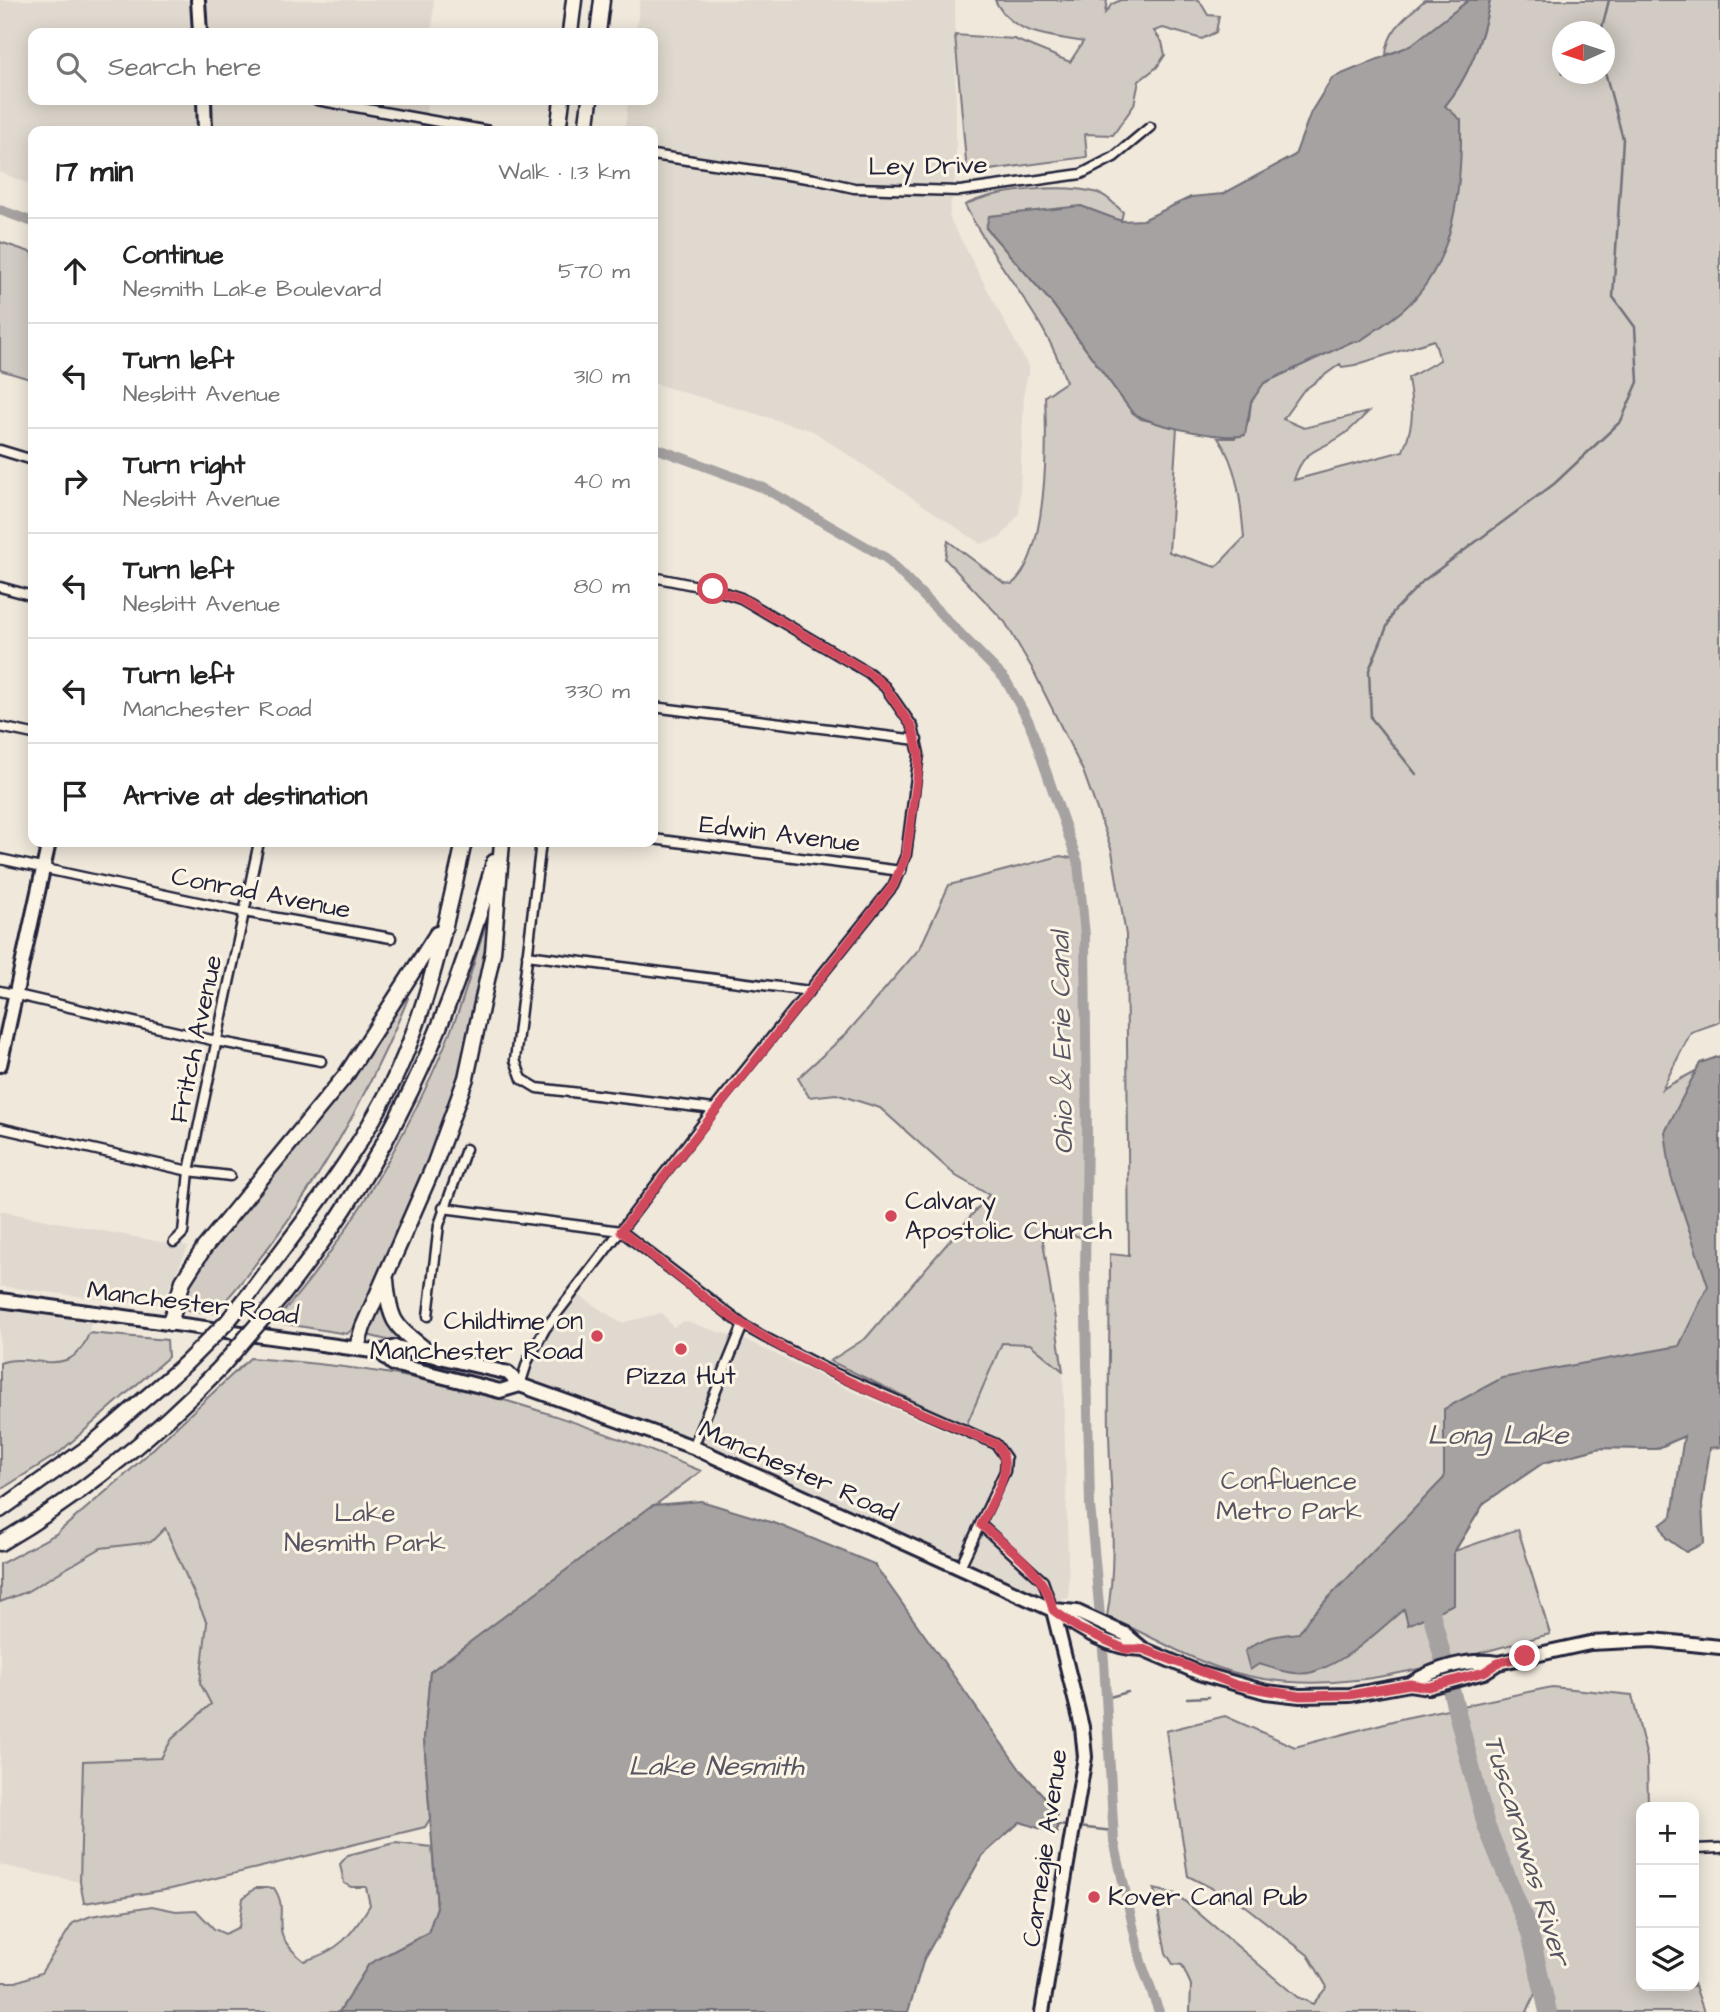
<!DOCTYPE html>
<meta charset="utf-8">
<style>
:root{--surface:#fff;--page:#f2f2f2;--text:#222;--muted:#767676;--line:#e0e0e0}
body{margin:0;font-family:"Architects Daughter",sans-serif;background:var(--page);color:var(--text)}
.controls{position:absolute;right:21px;bottom:21px;display:grid;overflow:hidden;border-radius:14px;box-shadow:0 4px 18px #0003}
.controls button{width:63px;height:63px;display:grid;place-items:center;padding:0;border:0;border-bottom:2px solid var(--line);background:var(--surface);color:var(--text);font:35px sans-serif}
.compass{position:absolute;left:1552px;top:21px;width:63px;height:63px;border-radius:50%;background:var(--surface);box-shadow:0 4px 18px #0003;rotate:267deg}
.stop{position:absolute;width:21px;height:21px;margin:-16px;border:5px solid #d1495b;border-radius:50%;background:#fff}
.stop.end{background:#d1495b;border-color:#fff;box-shadow:0 2px 7px #0008}
.list{margin:0;padding:0;list-style:none}
h2{display:flex;justify-content:space-between;align-items:center;height:91px;margin:0;padding:0 28px;font-size:30px}
h2 small{font-size:23px;font-weight:400;color:var(--muted)}
.list li{display:grid;grid-template-columns:46px 1fr auto;gap:21px;align-items:center;box-sizing:border-box;height:105px;padding:0 28px;border-top:2px solid var(--line)}
.list b{display:block;font-size:26px;white-space:nowrap}
.list p{margin:0;font-size:23px;white-space:nowrap;color:var(--muted)}
.list em{font-size:23px;font-style:normal;color:var(--muted)}
.icon{flex:none;width:38px;height:38px;fill:none;stroke:currentColor;stroke-width:2;stroke-linecap:round;stroke-linejoin:round}
.map{position:relative;flex:none;width:1720px;height:2012px;overflow:hidden}
.search{position:absolute;background:var(--surface);box-shadow:0 4px 18px #0003;left:28px;top:28px;width:630px;height:77px;display:flex;align-items:center;gap:18px;box-sizing:border-box;padding:0 24px;border-radius:14px;color:var(--muted);font-size:26px}
.panel{position:absolute;background:var(--surface);box-shadow:0 4px 18px #0003;left:28px;top:126px;width:630px;height:721px;border-radius:14px}
.map>svg:first-child{display:block}
.built{fill:#e0d9cf}
.green{fill:#d1cbc3;stroke:#7a767f;stroke-width:2;fill-rule:evenodd}
.water{fill:#a6a2a2;stroke:#716f79;stroke-width:2}
.lines{fill:none;stroke-linecap:round;stroke-linejoin:round}
.stream{stroke:#716f79;stroke-width:2.5}
.canal{stroke:#a6a2a2;stroke-width:10}
.river{stroke:#a6a2a2;stroke-width:18}
.street-casing{stroke:#22223b;stroke-width:13}
.secondary-casing{stroke:#22223b;stroke-width:18}
.primary-casing{stroke:#22223b;stroke-width:18}
.highway-casing{stroke:#22223b;stroke-width:19}
.street{stroke:#fcf5e5;stroke-width:8}
.secondary{stroke:#fcf5e5;stroke-width:12}
.primary{stroke:#fcf5e5;stroke-width:12}
.highway{stroke:#fcf5e5;stroke-width:14}
.highway-bridge-casing{stroke:#22223b;stroke-width:19;stroke-linecap:butt}
.highway-bridge{stroke:#fcf5e5;stroke-width:14}
.route{stroke:#d1495b;stroke-width:9}
.poi-dot{fill:#d1495b;stroke:#fcf5e5;stroke-width:2.5}
.labels{text-anchor:middle;dominant-baseline:central;stroke-width:6;stroke-linejoin:round;paint-order:stroke}
.street-label{font-size:26px;fill:#22223b;stroke:#fcf5e5}
.poi-label{font-size:26px;fill:#22223b;stroke:#fcf5e5;text-anchor:start}
.park-label{font-size:26px;fill:#575564;stroke:#fcf5e5}
.water-label{font-size:28px;font-style:italic;fill:#575564;stroke:#fcf5e5}
</style>
<div class="map">
<svg width="1720" height="2012" viewBox="0 0 1720 2012">
<rect width="100%" height="100%" fill="#efe8db"/>
<filter id="ink" filterUnits="userSpaceOnUse"><feTurbulence type="fractalNoise" baseFrequency=".0143" numOctaves="2"/><feDisplacementMap in="SourceGraphic" scale="14" xChannelSelector="R" yChannelSelector="G"/><feConvolveMatrix kernelMatrix="1 2 1 2 8 2 1 2 1" color-interpolation-filters="sRGB"/></filter>
<g filter="url(#ink)">
<!-- built -->
<path class="built" d="M0 0H434L432 33H33V100H427L426 118 483 131H33V186L0 172Z
M640 0H955L956 168 949 217 1029 368 1024 392 1019 514 1001 537 981 544 813 431 653 383V131H625L628 100H653V33H636Z
M0 1211 166 1243 174 1242 188 1247 162 1303 145 1305 0 1286Z
M574 1292 621 1323 662 1313 673 1327 684 1321 748 1341 847 1389 960 1437 1002 1343H1030L1063 1371 1069 1598 1038 1604 693 1447 520 1385 528 1360Z
M0 1300 94 1314 83 1350 69 1359 46 1364 0 1363Z
M165 1527 207 1624 200 1683 211 1704 172 1739 161 1758 83 1762 80 1882 0 1865V1602L26 1592 101 1548 124 1544Z"/>
<!-- green -->
<path class="green" d="M995 0H1107L1105 13 1112 4 1121 0H1199L1208 15 1219 16 1216 32 1202 39 1163 28 1154 31 1162 42 1165 55 1157 67 1139 81 1134 105 1113 135 1085 134 1087 157 967 173 955 35 1014 39 1070 62 1083 42C1050 35 1012 36 995 0Z
M1425 0H1469L1410 46 1386 55C1387 30 1407 16 1425 0Z
M1490 0H1720V1022L1691 1032 1662 1089 1720 1058V1447L1685 1436 1656 1449 1600 1448 1543 1463 1484 1503 1455 1551 1518 1529 1550 1634C1440 1662 1332 1706 1219 1668 1180 1655 1145 1632 1107 1617 1118 1554 1110 1493 1109 1430 1108 1372 1110 1313 1110 1254L1129 1256 1126 935 1112 851 1083 771 1032 668 1005 622 945 559 948 541 1004 583 1012 584C1048 556 1047 441 1045 396L1066 382C1048 319 994 265 965 205 995 190 1065 183 1098 193 1107 195 1116 206 1123 212L1121 221 1081 206 986 228 1051 302 1132 412 1141 419 1177 427 1169 552 1216 567 1244 538C1241 504 1238 466 1218 438H1235L1249 420 1251 402 1264 383 1351 342 1360 341 1445 106C1469 77 1483 37 1490 0ZM1562 32H1604V74H1562ZM1434 340 1440 360 1408 378C1413 409 1415 421 1403 451L1294 480C1304 447 1319 452 1343 435 1352 429 1360 420 1368 412L1304 428 1283 419 1303 391 1340 364 1342 367 1355 365Z
M0 242 33 253V380L0 370Z
M1060 856 1077 859 1085 936V1238L1041 1228 1063 1371 1030 1344 1002 1343 966 1426 830 1361 866 1338 989 1195 956 1176 880 1108 836 1094 809 1097 798 1078 847 1033 920 948 949 885Z
M486 924H490C484 959 479 995 472 1030 449 1131 402 1226 362 1321L347 1334 274 1322C349 1240 417 1119 457 1015 468 986 476 954 486 924Z
M405 997 408 998C361 1114 298 1219 215 1313L189 1311 183 1306C186 1267 283 1166 311 1129 344 1086 376 1043 405 997Z
M382 1301 387 1318 403 1344 367 1335Z
M89 1333 167 1340 168 1357 59 1453 0 1490V1363C33 1351 71 1383 89 1333Z
M250 1358C305 1362 359 1367 413 1378 512 1397 609 1433 701 1471L430 1672 424 1739 430 1819 425 1827 171 1889 84 1903 80 1882 83 1761 161 1758 172 1739 211 1704 200 1683 207 1623 165 1528 151 1542 101 1548 26 1592 0 1602V1564L56 1534 124 1476Z
M1552 1687 1632 1695 1647 1758 1648 1807H1641V1986H1694V1983L1704 2012H1548L1543 1991 1536 1992 1527 2012H1190L1191 1985 1182 1965 1173 1964 1166 1953 1154 1889 1176 1894 1297 1997 1313 2004 1327 1987 1308 1955 1241 1903 1188 1876 1166 1731 1225 1716 1295 1747 1400 1719Z
M395 1843 432 1847 437 1907 428 1933 369 1964 339 2012H0V1982H16L41 1973 73 1923 91 1916 152 1906 176 1911 196 1910 214 1929 225 1934 239 1927 243 1898 255 1888H274C293 1916 262 1928 304 1961 339 1951 351 1936 370 1905L366 1887H351L344 1883 340 1864 348 1855Z"/>
<!-- water -->
<path class="water" d="M1469 0H1490C1483 37 1469 77 1445 106L1461 120C1462 184 1456 264 1403 310 1390 321 1374 331 1360 341L1351 342 1264 383 1251 402 1245 435C1226 441 1147 425 1132 412L1051 302 986 228 989 216 1081 206 1121 221 1143 220 1191 197 1223 194 1295 155 1311 112 1332 78 1410 46Z
M1720 1056V1447L1710 1448 1702 1504 1704 1543 1686 1552 1666 1538 1660 1525 1672 1516 1684 1436 1656 1449 1600 1448 1543 1463 1484 1503 1454 1552V1604L1408 1625 1404 1609C1377 1632 1348 1661 1313 1672 1296 1677 1276 1669 1259 1664L1250 1670 1245 1651C1262 1637 1277 1635 1299 1633L1309 1618 1444 1478V1409L1502 1378 1679 1346 1708 1286 1671 1176 1665 1132 1700 1063Z
M701 1501 777 1524 874 1564 1019 1768 1057 1811V1834L1020 1822 982 1856 924 1959 908 2012H339L369 1964 428 1933 437 1907 424 1739 430 1672 653 1505Z"/>
<g class="lines">
<!-- stream -->
<path class="stream" d="M1601 32 1609 0
M1416 774 1371 718 1369 670 1393 612 1423 581 1554 484 1621 421 1638 382 1635 327 1613 297 1623 139 1604 68
M1106 1698 1128 1692
M1187 1698 1209 1697
M1057 1825 1068 1826
M1078 1827 1113 1831"/>
<!-- canal -->
<path class="canal" d="M0 210 33 222
M653 447 764 488 886 558 1005 679 1029 722 1078 863 1085 936 1087 1135 1085 1269 1090 1505 1104 1661 1114 1841 1141 1962 1159 2012"/>
<!-- river -->
<path class="river" d="M1426 1593 1486 1825 1530 1933 1548 2012"/>
<defs>
<path id="street" d="M317 100 489 131
M653 155 814 179 854 188 960 191 1081 174 1114 157 1150 127
M0 450 33 460
M0 587 33 596
M653 707 917 740
M0 727 33 734
M653 839 901 871
M541 842 515 1060 522 1079 537 1088 714 1109
M0 859 244 912 391 938
M527 955 810 991
M0 991 216 1041 321 1061
M0 1128 189 1171 230 1176
M443 1208 621 1231 743 1325 766 1338 830 1371 996 1444 1006 1458 1005 1471 960 1567
M174 1242 183 1233 189 1171 259 842
M428 1316 439 1225 466 1149
M520 1385 528 1360 545 1329 714 1109 893 886 906 855 919 754 913 727 885 687 869 673 741 598 713 589 653 577
M693 1447 743 1325
M981 1525 1043 1581 1053 1610
M1695 1849 1720 1848"/>
<path id="secondary" d="M198 0 200 33
M204 100 205 131
M0 1065 49 842
M1042 2012 1085 1757 1082 1727 1053 1610"/>
<path id="primary" d="M0 1300 380 1352 396 1347 508 1373 520 1385 693 1447 1053 1610C1080 1629 1110 1649 1143 1649
M380 1352 393 1364 500 1391 520 1385
M1054 1610 1077 1612 1125 1634 1143 1649 1202 1674 1266 1692 1300 1696 1350 1695 1410 1684 1429 1687 1484 1672 1498 1663 1590 1643 1653 1640 1720 1647
M1410 1684C1435 1668 1469 1658 1498 1663"/>
<path id="highway" d="M570 33 574 0
M598 33 602 0
M558 131 562 100
M586 131 590 100
M386 1280C390 1326 396 1326 431 1354
M251 1292C303 1221 361 1152 398 1071 430 1000 447 918 464 842
M281 1297C386 1165 451 1024 494 862
M170 1323 183 1281 204 1248 346 1075 437 934
M357 1347 363 1327 435 1163 466 1078 493 952 502 842
M0 1510 90 1446 185 1364
M0 1543C81 1496 155 1435 220 1368"/>
</defs>
<!-- street casing -->
<use href="#street" class="street-casing"/>
<!-- secondary casing -->
<use href="#secondary" class="secondary-casing"/>
<!-- primary casing -->
<use href="#primary" class="primary-casing"/>
<!-- highway casing -->
<use href="#highway" class="highway-casing"/>
<!-- street -->
<use href="#street" class="street"/>
<!-- secondary -->
<use href="#secondary" class="secondary"/>
<!-- primary -->
<use href="#primary" class="primary"/>
<!-- highway -->
<use href="#highway" class="highway"/>
<defs>
<path id="highway-bridge" d="M185 1364 227 1322 251 1292
M220 1368 281 1297"/>
</defs>
<!-- highway-bridge casing -->
<use href="#highway-bridge" class="highway-bridge-casing"/>
<!-- highway-bridge -->
<use href="#highway-bridge" class="highway-bridge"/>
</g>
</g>
<g class="lines" filter="url(#ink)">
<!-- route -->
<path class="route" d="M713 589 741 598 869 673 885 687 912 727 919 754 918 773 906 855 893 886 621 1231C662 1262 701 1298 744 1325 822 1375 912 1408 996 1444 1018 1467 992 1500 981 1525 1009 1547 1046 1573 1053 1610L1078 1628 1125 1649H1143L1236 1685 1300 1696 1350 1695 1410 1684 1429 1687 1484 1672 1498 1663 1525 1656"/>
</g>
<!-- markers -->
<g class="poi-dot">
<circle cx="891" cy="1216" r="7"/>
<circle cx="597" cy="1336" r="7"/>
<circle cx="681" cy="1349" r="7"/>
<circle cx="1094" cy="1897" r="7"/>
</g>
<g class="labels">
<!-- street labels -->
<g class="street-label">
<text transform="translate(928 166) rotate(-1)">Ley Drive</text>
<text transform="translate(780 834) rotate(7)">Edwin Avenue</text>
<text transform="translate(261 893) rotate(11)">Conrad Avenue</text>
<text transform="translate(196 1039) rotate(-78)">Fritch Avenue</text>
<text transform="translate(193 1303) rotate(7)">Manchester Road</text>
<text transform="translate(798 1471) rotate(24)">Manchester Road</text>
<text transform="translate(1045 1848) rotate(-82)">Carnegie Avenue</text>
</g>
<!-- poi labels -->
<g class="poi-label">
<text x="905" y="1201">Calvary<tspan x="905" dy="30">Apostolic Church</tspan></text>
<text x="583" y="1321" text-anchor="end">Childtime on<tspan x="583" dy="30">Manchester Road</tspan></text>
<text x="681" y="1376" text-anchor="middle">Pizza Hut</text>
<text x="1108" y="1897">Kover Canal Pub</text>
</g>
<!-- park labels -->
<g class="park-label">
<text x="1289" y="1481">Confluence<tspan x="1289" dy="30">Metro Park</tspan></text>
<text x="365" y="1513">Lake<tspan x="365" dy="30">Nesmith Park</tspan></text>
</g>
<!-- water labels -->
<g class="water-label">
<text transform="translate(1062 1043) rotate(-91)">Ohio &amp; Erie Canal</text>
<text x="1498" y="1435">Long Lake</text>
<text x="716" y="1766">Lake Nesmith</text>
<text transform="translate(1527 1850) rotate(73)">Tuscarawas River</text>
</g>
</g>
</svg>
<div class="controls">
<button>+</button>
<button>−</button>
<button><svg class="icon" aria-label="layers" viewBox="0 0 24 24"><path d="M12 4l9 5-9 5-9-5zM3 14l9 5 9-5"/></svg></button>
</div>
<svg class="compass" viewBox="-18 -18 36 36"><path d="M0-13l5 13h-10z" fill="#e53935"/><path d="M0 13l5-13h-10z" fill="#767676"/></svg>
<div class="stop" style="left:713px;top:589px"></div>
<div class="stop end" style="left:1525px;top:1656px"></div>
<div class="search"><svg class="icon" aria-label="search" viewBox="0 0 24 24"><circle cx="10" cy="10" r="6"/><path d="M15 15l6 6"/></svg>Search here</div>
<section class="panel">
<h2>17 min<small>Walk · 1.3 km</small></h2>
<ul class="list">
<li><svg class="icon" aria-label="ahead" viewBox="0 0 24 24"><path d="M12 20V5M6 11l6-6 6 6"/></svg><div><b>Continue</b><p>Nesmith Lake Boulevard</p></div><em>570 m</em></li>
<li><svg class="icon" aria-label="left" viewBox="0 0 24 24"><path d="M17 20v-9H6M10 6l-5 5 5 5"/></svg><div><b>Turn left</b><p>Nesbitt Avenue</p></div><em>310 m</em></li>
<li><svg class="icon" aria-label="right" viewBox="0 0 24 24"><path d="M7 20v-9h11M14 6l5 5-5 5"/></svg><div><b>Turn right</b><p>Nesbitt Avenue</p></div><em>40 m</em></li>
<li><svg class="icon" aria-label="left" viewBox="0 0 24 24"><path d="M17 20v-9H6M10 6l-5 5 5 5"/></svg><div><b>Turn left</b><p>Nesbitt Avenue</p></div><em>80 m</em></li>
<li><svg class="icon" aria-label="left" viewBox="0 0 24 24"><path d="M17 20v-9H6M10 6l-5 5 5 5"/></svg><div><b>Turn left</b><p>Manchester Road</p></div><em>330 m</em></li>
<li><svg class="icon" aria-label="arrive" viewBox="0 0 24 24"><path d="M6 21V4h12l-3 4 3 4H6"/></svg><div><b>Arrive at destination</b></div></li>
</ul>
</section>
</div>
